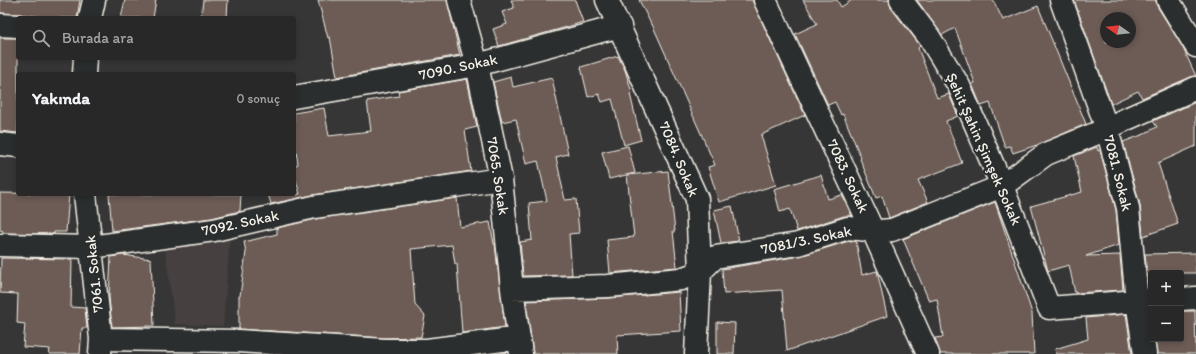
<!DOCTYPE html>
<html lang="tr">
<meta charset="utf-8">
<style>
:root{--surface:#292828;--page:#353434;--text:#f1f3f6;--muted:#a5a6a8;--line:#454445}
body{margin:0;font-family:Itim,sans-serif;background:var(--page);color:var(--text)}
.controls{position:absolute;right:12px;bottom:12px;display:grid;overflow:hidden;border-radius:4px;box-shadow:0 2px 6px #0003}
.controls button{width:36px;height:36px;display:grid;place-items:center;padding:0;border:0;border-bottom:1px solid var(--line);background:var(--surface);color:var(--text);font:20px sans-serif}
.compass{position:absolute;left:1100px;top:12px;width:36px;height:36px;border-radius:50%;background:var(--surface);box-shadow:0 2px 6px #0003;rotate:284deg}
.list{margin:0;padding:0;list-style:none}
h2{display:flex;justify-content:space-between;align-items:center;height:52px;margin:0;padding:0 16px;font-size:17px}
h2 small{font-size:13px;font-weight:400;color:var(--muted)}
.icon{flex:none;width:22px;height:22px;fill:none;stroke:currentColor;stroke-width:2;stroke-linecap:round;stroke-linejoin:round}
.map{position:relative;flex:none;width:1196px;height:354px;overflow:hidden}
.search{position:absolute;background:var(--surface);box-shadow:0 2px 6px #0003;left:16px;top:16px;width:280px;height:44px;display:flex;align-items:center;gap:10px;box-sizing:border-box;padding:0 14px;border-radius:4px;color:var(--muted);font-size:15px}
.panel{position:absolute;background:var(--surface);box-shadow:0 2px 6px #0003;left:16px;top:72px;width:280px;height:124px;border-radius:4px}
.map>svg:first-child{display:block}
.built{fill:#474140}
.building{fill:#6d5b56;stroke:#f4f1e8;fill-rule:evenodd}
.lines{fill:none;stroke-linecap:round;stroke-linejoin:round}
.minor-casing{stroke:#f4f1e8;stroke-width:25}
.minor{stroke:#2a2d2e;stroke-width:22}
.labels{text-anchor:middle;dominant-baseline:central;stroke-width:4;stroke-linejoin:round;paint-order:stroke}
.street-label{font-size:15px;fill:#f4f1e8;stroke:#2a2d2e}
</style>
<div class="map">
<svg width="1196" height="354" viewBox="0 0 1196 354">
<rect width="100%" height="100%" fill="#373636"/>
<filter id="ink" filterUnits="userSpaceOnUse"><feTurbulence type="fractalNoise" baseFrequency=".025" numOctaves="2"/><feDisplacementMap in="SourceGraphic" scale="8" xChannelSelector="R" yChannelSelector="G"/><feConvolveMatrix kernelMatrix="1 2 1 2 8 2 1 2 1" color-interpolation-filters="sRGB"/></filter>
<g filter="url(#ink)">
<!-- built -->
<path class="built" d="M230 233 223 326 175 324 165 248Z"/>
<!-- building -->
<path class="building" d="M0 0H80L77 18H51L19 14 0 13Z
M125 0H156L153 18H121Z
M203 0H228L227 18H201Z
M318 0H447L460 55 337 77 330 37 328 38Z
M511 0H575L583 22 567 27 499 46 493 29 507 24 502 12 514 8Z
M639 0H752L805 115 761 135 776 185 719 202 708 167 715 165 652 24H651Z
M803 0H837L841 7 852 0H889L891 8 919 44 920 46 918 48 937 98 949 94 958 116 946 121 962 163 918 180 928 202 889 218 882 196 876 198 860 159 861 158 843 114 841 115 835 102 828 105 795 34 817 24Z
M917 0H993L1003 20 1038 6 1086 124 1037 145 1013 153 1010 146 1005 147 990 103 981 106 972 84 975 83 955 28 942 35Z
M1074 0H1156L1157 6 1182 46 1196 76 1191 77 1142 98 1138 91 1111 104ZM1106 18H1130V42H1106Z
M0 38H18V133L0 131Z
M618 56 625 70 632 93 630 94 641 140 624 145 612 99 602 102 599 94 588 97 581 67Z
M511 77 513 87 552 78 568 154 556 157 565 200 576 199 579 233 569 234 572 275 523 276 520 242 532 240 529 203 547 201 538 161 526 164 516 119 502 122 493 82Z
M467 79 477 127 465 130 471 171 312 195 271 204 268 194H300L294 174V166L298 164 294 139V113L324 108 329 136 371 131 367 101 399 96 398 91Z
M1196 102V146L1158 163 1178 224 1143 236 1140 205 1123 142 1147 133V132L1157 127 1153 121Z
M628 146 635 173 609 179 602 152Z
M1097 147 1098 151 1100 150 1116 210 1119 245 1086 256 1120 255 1123 290 1075 293 1069 265 1048 271 1031 206 1082 192 1074 156Z
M668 171 675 231H673L677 267 610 273 607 240 634 237 627 175Z
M821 175 828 199 842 195 852 216H844L797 231 790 209 780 212 774 189Z
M0 193 69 194 66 232H54V234L3 233V231L0 230Z
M109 194H241L240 211 212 218 112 231Z
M457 198 460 227 490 222 494 244H495L505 327 462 333 457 264H455L452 245 411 249 415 305 425 316 421 337 385 338 239 329V296H240L246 252 244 242 277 234V228L316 219Z
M995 202 1032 313 1034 354H940L935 338 943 337 937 299 929 301 903 239Z
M732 206 739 241 721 243 714 210Z
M849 241H856L862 275 877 271 887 316 787 351 782 290 724 294 722 269 800 256Z
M1196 253V273H1151V288H1148L1145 254Z
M123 255 151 259 154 326 112 327 109 297 111 257Z
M1 258 72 259 71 307 85 308 87 328H82L80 354H49L50 349 23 347 25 324 17 323 18 294 0 293Z
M679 292 681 331 617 335 618 354H533L526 301 609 298Z
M1181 311H1195L1196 354H1157L1155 339H1181Z
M1126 314 1132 354H1056L1055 349 1088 339 1086 318Z
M717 322 735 323 734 354H717Z"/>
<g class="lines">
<defs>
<path id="minor" d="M459 0 477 65 501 179 512 289 521 354
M607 0 697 199 700 272 696 354
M765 0 873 231 928 354
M901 0 929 37 959 86 1002 186 1049 308 1151 300
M1061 0 1107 129 1128 208 1137 301 1145 354
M1168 0 1196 46
M90 18 94 0
M0 25 18 26
M84 74 85 58
M294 97 477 65 620 26
M0 144 18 146
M85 194 101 339 100 354
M0 245 91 247 214 230 314 207 501 179
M512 289 608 286 681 279 700 272 715 257 798 244 848 228 880 231 892 230 1002 186 1046 154 1107 129 1122 121 1196 88
M1181 299 1196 298
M101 339 238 341 385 350H427L519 338"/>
</defs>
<!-- minor casing -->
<use href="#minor" class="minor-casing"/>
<!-- minor -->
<use href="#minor" class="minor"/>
</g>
</g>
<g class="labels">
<!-- street labels -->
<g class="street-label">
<text transform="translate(458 67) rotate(-12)">7090. Sokak</text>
<text transform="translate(984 149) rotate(66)">Şehit Şahin Şimşek Sokak</text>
<text transform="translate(679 159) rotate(67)">7084. Sokak</text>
<text transform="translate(1118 173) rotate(76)">7081. Sokak</text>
<text transform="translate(498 176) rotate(81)">7065. Sokak</text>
<text transform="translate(848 176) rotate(65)">7083. Sokak</text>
<text transform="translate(240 223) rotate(-12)">7092. Sokak</text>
<text transform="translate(806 240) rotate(-12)">7081/3. Sokak</text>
<text transform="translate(94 274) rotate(-96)">7061. Sokak</text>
</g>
</g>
</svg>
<div class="controls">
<button>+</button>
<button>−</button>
</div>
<svg class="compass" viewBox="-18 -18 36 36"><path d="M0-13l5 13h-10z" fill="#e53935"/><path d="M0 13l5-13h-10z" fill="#a5a6a8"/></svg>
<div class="search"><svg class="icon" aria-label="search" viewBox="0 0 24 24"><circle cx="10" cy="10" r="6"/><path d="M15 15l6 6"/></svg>Burada ara</div>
<section class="panel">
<h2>Yakında<small>0 sonuç</small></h2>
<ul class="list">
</ul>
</section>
</div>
